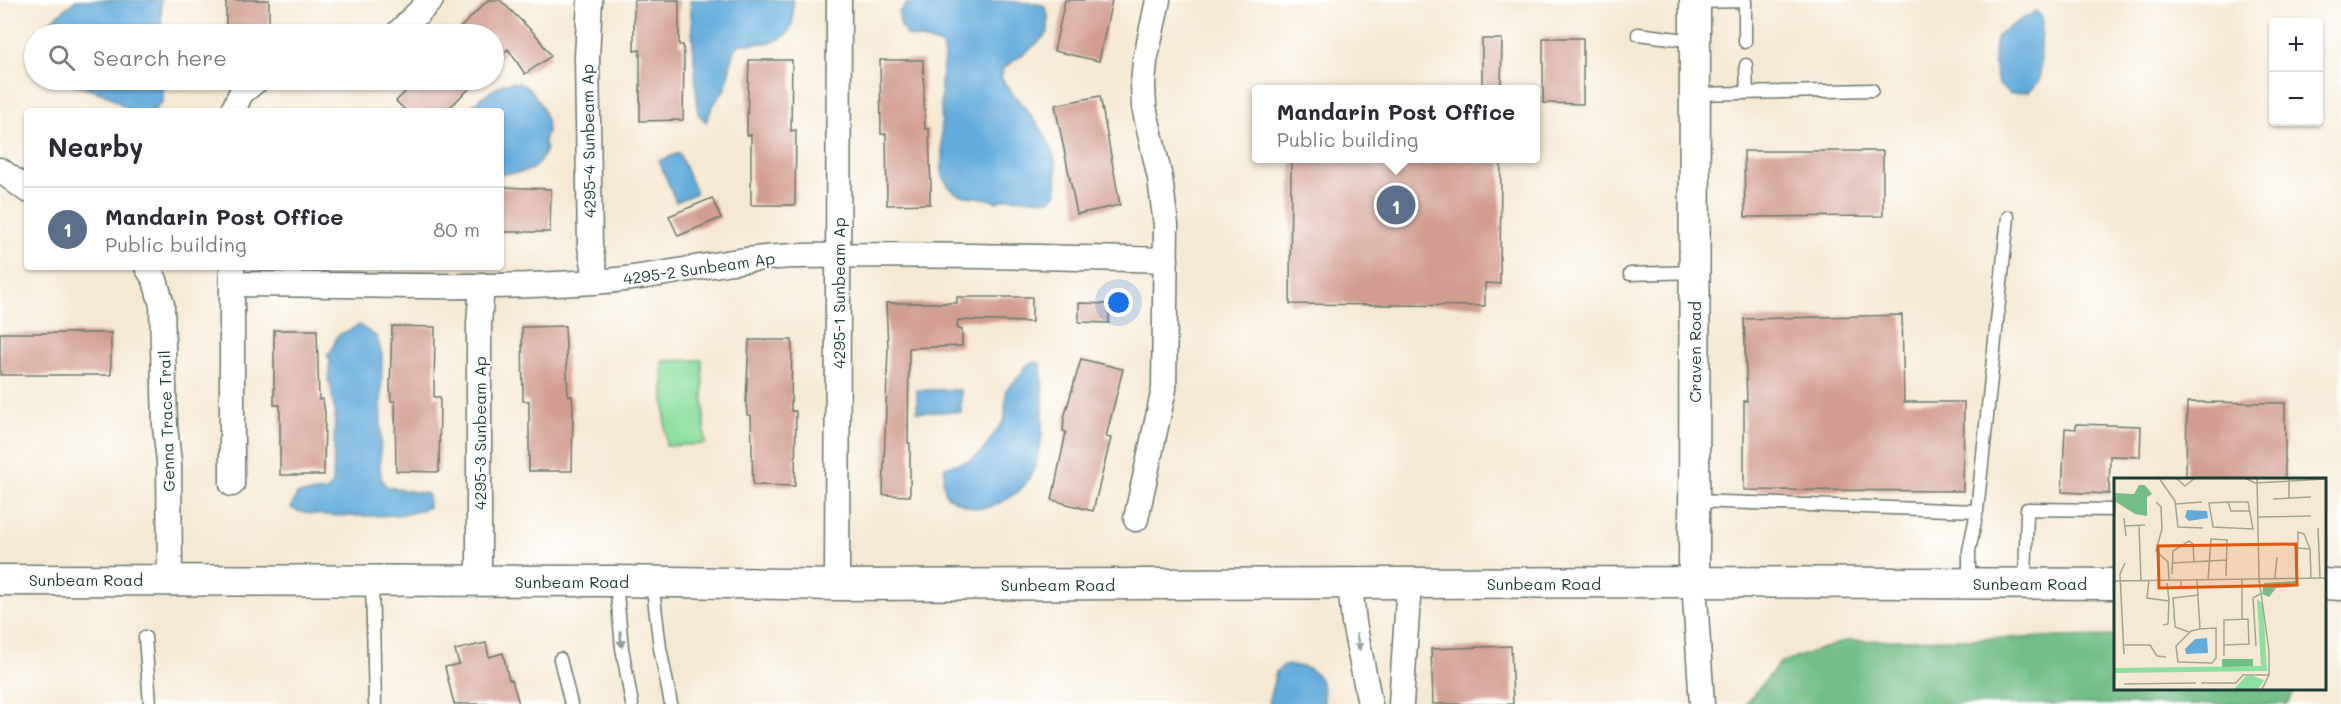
<!DOCTYPE html>
<meta charset="utf-8">
<style>
:root{--surface:#fff;--page:#f2f2f3;--text:#2b2b33;--muted:#7c7c81;--line:#e1e1e2;--accent:#ea580c}
body{margin:0;font-family:Mali,sans-serif;background:var(--page);color:var(--text)}
.controls{position:absolute;right:18px;top:18px;display:grid;overflow:hidden;border-radius:6px;box-shadow:0 2px 4px #0004}
.controls button{width:54px;height:54px;display:grid;place-items:center;padding:0;border:0;border-bottom:2px solid var(--line);background:var(--surface);color:var(--text);font:30px sans-serif}
.you{position:absolute;left:1119px;top:303px;width:21px;height:21px;margin:-15px;border:4px solid #fff;border-radius:50%;background:#1a73e8;box-shadow:0 0 0 9px #1a73e833}
.badge{display:grid;place-items:center;width:39px;height:39px;border-radius:50%;background:var(--accent);color:#fff;font-size:20px;font-weight:700}
.pin{position:absolute;translate:-50% -50%;border:3px solid #fff;box-shadow:0 2px 6px #0006}
.popup{position:absolute;left:1252px;top:85px;width:288px;height:78px;box-sizing:border-box;display:grid;place-content:center;border-radius:6px;background:var(--surface);filter:drop-shadow(0 2px 4px #0005);font-size:20px;white-space:nowrap;color:var(--muted)}
.popup b{font-size:22px;color:var(--text)}
.popup::after{content:'';position:absolute;left:50%;top:100%;margin-left:-12px;border:12px solid transparent;border-top-color:var(--surface)}
.list{margin:0;padding:0;list-style:none}
h2{display:flex;justify-content:space-between;align-items:center;height:78px;margin:0;padding:0 24px;font-size:26px}
h2 small{font-size:20px;font-weight:400;color:var(--muted)}
.list li{display:grid;grid-template-columns:39px 1fr auto;gap:18px;align-items:center;box-sizing:border-box;height:84px;padding:0 24px;border-top:2px solid var(--line)}
.list b{display:block;font-size:22px;white-space:nowrap}
.list p{margin:0;font-size:20px;white-space:nowrap;color:var(--muted)}
.list em{font-size:20px;font-style:normal;color:var(--muted)}
.icon{flex:none;width:33px;height:33px;fill:none;stroke:currentColor;stroke-width:2;stroke-linecap:round;stroke-linejoin:round}
.map{position:relative;flex:none;width:2341px;height:704px;overflow:hidden}
.search{position:absolute;background:var(--surface);box-shadow:0 2px 4px #0004;left:24px;top:24px;width:480px;height:66px;display:flex;align-items:center;gap:15px;box-sizing:border-box;padding:0 21px;border-radius:33px;color:var(--muted);font-size:22px}
.panel{position:absolute;background:var(--surface);box-shadow:0 2px 4px #0004;left:24px;top:108px;width:480px;height:162px;border-radius:6px}
.map>svg:first-child{display:block}
.green{fill:#8ddf9f;stroke:#568e6a;stroke-width:1.5}
.forest{fill:#72be86;stroke:#487e5d;stroke-width:1.5}
.water{fill:#62abda;stroke:#407487;stroke-width:1.5}
.building{fill:#d19d8e}
.lines{fill:none;stroke-linecap:round;stroke-linejoin:round}
.service-casing{stroke:#6a796c;stroke-width:15}
.minor-casing{stroke:#6a796c;stroke-width:27}
.tertiary-casing{stroke:#6a796c;stroke-width:33}
.service{stroke:#fff;stroke-width:12}
.minor{stroke:#fff;stroke-width:24}
.tertiary{stroke:#fff;stroke-width:30}
.oneway{fill:#8f9e9a}
.labels{text-anchor:middle;dominant-baseline:central;stroke-width:4.5;stroke-linejoin:round;paint-order:stroke}
.street-label{font-size:16px;fill:#1f3d34;stroke:#fff}
.inset-road{fill:none;stroke:#a0a493;stroke-width:1.5}
.view{fill:#de580e;fill-opacity:0.15;stroke:#de580e;stroke-width:3}
.inset-edge{fill:none;stroke:#1f3d34;stroke-width:3}
</style>
<div class="map">
<svg width="2341" height="704" viewBox="0 0 2341 704">
<rect width="100%" height="100%" fill="#fff"/>
<filter id="ink" filterUnits="userSpaceOnUse"><feTurbulence type="fractalNoise" baseFrequency=".0167" numOctaves="2"/><feDisplacementMap in="SourceGraphic" scale="12" xChannelSelector="R" yChannelSelector="G"/><feConvolveMatrix kernelMatrix="1 2 1 2 8 2 1 2 1" color-interpolation-filters="sRGB"/></filter>
<filter id="wash" filterUnits="userSpaceOnUse"><feTurbulence type="fractalNoise" baseFrequency=".008" numOctaves="4" result="noise"/><feDisplacementMap in="SourceGraphic" scale="24" xChannelSelector="R" yChannelSelector="G"/><feGaussianBlur stdDeviation="1.35" result="paint"/><feColorMatrix in="noise" values="0 0 0 0 0 0 0 0 0 0 0 0 0 0 0 0 0 1.4 0 .05"/><feComposite in="paint" operator="in"/></filter>
<g filter="url(#wash)">
<rect width="100%" height="100%" fill="#f6e9d3"/>
<!-- green -->
<path class="green" d="M702 360 705 444 666 446 663 361Z"/>
<!-- forest -->
<path class="forest" d="M2116 636V688H2297L2287 704H1746L1780 663 1845 641Z"/>
<!-- water -->
<path class="water" d="M76 0H161L162 34H42L48 23Z
M690 0H793C793 7 794 18 792 25 785 46 758 43 740 44L733 52 726 87 712 107 706 122 698 114Z
M933 0C951 0 1035 0 1044 6 1050 13 1048 24 1048 33L1034 46 1003 69 1001 78C1022 109 1048 126 1056 165 1057 174 1056 184 1057 193L1050 200 1008 198 997 202C972 191 956 206 942 175L941 84 944 57 942 46C931 39 918 40 906 35L900 24 899 12 907 4Z
M2036 11 2042 17 2040 81 2028 92 2010 94C2006 91 2001 88 1999 84 1994 76 1992 40 1999 34 2001 31 2030 15 2036 11Z
M59 80H163V101L154 111H131L107 95Z
M504 83C508 83 514 82 518 83 535 88 548 114 547 130 546 135 544 139 544 144L546 148C538 174 525 172 501 174V111H467L480 98Z
M679 153 696 193 676 202 659 161Z
M359 325 377 337 382 355 380 469 382 481 387 487 428 494 429 507C424 509 420 511 415 512 395 517 305 519 291 508L297 494 327 491 333 483 335 414 330 383 328 381 330 360 327 355 331 352 337 336Z
M1036 362 1041 364C1044 399 1048 462 1021 489 1016 494 1010 496 1005 500 981 514 968 509 946 495L943 480 945 467 970 460 982 452 1005 419 1006 390 1022 374 1024 367Z
M917 390H961V412H917Z
M1284 665C1313 665 1325 674 1324 704H1270L1269 700 1276 672Z"/>
<g id="blocks">
<!-- building -->
<path class="building" d="M226 0H269V32H226Z
M488 0H500L537 36 551 56 525 74 508 49 494 63V34H454Z
M634 0H679V45H683L684 58 683 120 640 121V50L634 51Z
M1065 0H1112L1099 61 1054 51Z
M1543 38H1583V104L1543 103Z
M1482 39H1502L1501 90H1482Z
M749 60H792L791 131 796 130 795 205H751V135H747V122Z
M880 60H923L925 129H929L931 190 930 191V204L887 205 886 134H881Z
M417 80H478L446 111H406L396 101Z
M1100 96 1120 205 1077 214 1055 105Z
M1744 151H1883V216L1745 217Z
M1291 159H1501L1500 284 1485 283V306L1290 304Z
M501 187 551 189 550 232H501Z
M712 198 721 218 678 236 669 216Z
M957 297H1032V322L958 320 957 328 962 330V346L909 348 908 443H910V496L883 495 888 346 886 303H957Z
M1079 303 1109 304V323L1079 322Z
M1902 315 1904 402H1964L1963 491 1744 490V401H1747L1744 319Z
M392 326 435 327 434 397H440L439 472 396 471 395 401H391L390 388Z
M565 326 568 396H572L573 409 572 471H529V401H523L522 327Z
M274 330H317L319 400 323 399 325 413 324 475H280V405H274Z
M0 333H111V375H0Z
M749 340H792L791 411H796L795 486 753 485 751 415H747L746 402Z
M1081 359 1123 369 1106 437 1111 438 1093 511 1052 500 1066 432 1063 431 1064 418Z
M2187 402 2285 403V479H2186Z
M2076 424 2141 426 2140 457 2110 456 2109 494 2062 492 2065 428 2076 429Z
M486 643 489 657 503 653 509 680H512L519 704H454L445 667 459 664 455 650Z
M1511 646 1513 704H1433L1431 649Z"/>
</g>
</g>
<g filter="url(#ink)">
<use href="#blocks" fill-opacity="0" stroke="#6a796c" stroke-width="1.5"/>
<g class="lines">
<defs>
<path id="service" d="M1695 2 1745 1V42
M1638 34 1694 41
M1746 65 1747 93
M1695 94 1872 90
M1630 274 1694 272
M1694 501 1977 511
M372 581 375 704
M652 581 660 648 671 704
M616 582 622 648 632 704
M1969 583V551L1977 511 2008 217
M2025 583 2027 509 2116 510
M145 637 150 704
M560 659 571 704"/>
<path id="minor" d="M590 0 587 57 590 246 597 282
M397 34 431 0
M233 111 241 93 257 80
M0 170 27 190
M147 267 155 280 162 305 165 427 169 462 170 579
M232 284C353 284 474 290 594 282 663 278 730 257 799 256 922 254 1044 257 1166 260
M232 484V267
M1136 519 1164 389 1166 225 1160 178 1144 107 1143 84 1145 61 1158 0
M479 581V324L482 285
M1694 582 1702 704
M1350 584 1354 623 1370 704
M837 585 839 0
M1401 704 1409 583"/>
<path id="tertiary" d="M0 580 616 581 837 585 1694 582 2116 584
M1694 582 1695 0
M2324 584 2341 585"/>
</defs>
<!-- service casing -->
<use href="#service" class="service-casing"/>
<!-- minor casing -->
<use href="#minor" class="minor-casing"/>
<!-- tertiary casing -->
<use href="#tertiary" class="tertiary-casing"/>
<!-- service -->
<use href="#service" class="service"/>
<!-- minor -->
<use href="#minor" class="minor"/>
<!-- tertiary -->
<use href="#tertiary" class="tertiary"/>
</g>
<!-- one-way arrows -->
<defs><path id="oneway-solid" d="M-6-.8H1V-3.2L6.5 0L1 3.2V.8H-6Z" transform="scale(1.5)"/></defs>
<g class="oneway">
<use href="#oneway-solid" transform="translate(621 639) rotate(84)"/>
<use href="#oneway-solid" transform="translate(1358 642) rotate(79)"/>
</g>
</g>
<g class="labels">
<!-- street labels -->
<g class="street-label">
<text transform="translate(588 141) rotate(-91)">4295-4 Sunbeam Ap</text>
<text transform="translate(699 268) rotate(-8)">4295-2 Sunbeam Ap</text>
<text transform="translate(838 293) rotate(-90)">4295-1 Sunbeam Ap</text>
<text transform="translate(1694 352) rotate(-90)">Craven Road</text>
<text transform="translate(166 421) rotate(-92)">Genna Trace Trail</text>
<text transform="translate(479 433) rotate(-90)">4295-3 Sunbeam Ap</text>
<text x="86" y="579">Sunbeam Road</text>
<text x="572" y="581">Sunbeam Road</text>
<text x="1544" y="583">Sunbeam Road</text>
<text x="2030" y="583">Sunbeam Road</text>
<text x="1058" y="584">Sunbeam Road</text>
</g>
</g>
<!-- overview -->
<g transform="translate(2114 478)">
<rect width="212" height="212" fill="#f6e9d3"/>
<path d="M143 121 149 126 153 193 0 195V190L147 188ZM132 198H139L150 202 144 211H120Z" fill="#8ddf9f"/>
<path d="M25 7H31L38 16 33 19V38L21 36 2 24 0 62V15L20 16ZM183 103 179 109 162 110 155 119 148 116 150 105ZM108 181H139V188L108 189Z" fill="#72be86"/>
<path d="M73 32 93 33 94 40 75 43 71 39ZM93 160 94 175 72 176 71 171 81 161Z" fill="#62abda"/>
<path class="inset-road" d="M45 0 61 23 64 49 89 50M62 0 71 8 81 0M131 0 141 5 212 1M143 0 145 101 155 173V197L148 211M175 1V21M159 21 197 19M42 24 47 29 48 51 42 73 54 84 55 102M114 24H134L139 51 99 49 95 25ZM114 24 117 33H135M62 26 88 24M144 39 197 38M10 40 12 58M10 48 31 47M25 48 27 103M204 50 206 100M183 70 196 71 197 100M58 85 113 82M58 96 59 73 75 63 79 66 80 84M161 100 163 79M183 100 184 54 190 56 196 71M128 101V142M35 102 33 120 55 123 54 146 49 147M83 102 86 151 102 150V180L98 185 64 184 62 168 77 153 86 151M94 102 97 61 113 62 112 98M0 103 212 100M53 105 55 123M54 110H67V102M75 154 61 149 59 120 85 117M9 167H36L43 178 52 179M110 167 135 166 134 141 110 142V178M142 168 139 120 146 116M10 176 6 96 11 85M128 197H155M87 205H122L129 197M10 206 82 205"/>
<path class="view" d="M182 66 183 107 45 110 44 68Z"/>
<rect width="212" height="212" class="inset-edge"/>
</g>
</svg>
<div class="controls">
<button>+</button>
<button>−</button>
</div>
<div class="you"></div>
<div class="pin badge" style="left:1396px;top:205px;background:#5c6f8a">1</div>
<div class="popup"><b>Mandarin Post Office</b>Public building</div>
<div class="search"><svg class="icon" aria-label="search" viewBox="0 0 24 24"><circle cx="10" cy="10" r="6"/><path d="M15 15l6 6"/></svg>Search here</div>
<section class="panel">
<h2>Nearby<small></small></h2>
<ul class="list">
<li><span class="badge" style="background:#5c6f8a">1</span><div><b>Mandarin Post Office</b><p>Public building</p></div><em>80 m</em></li>
</ul>
</section>
</div>
